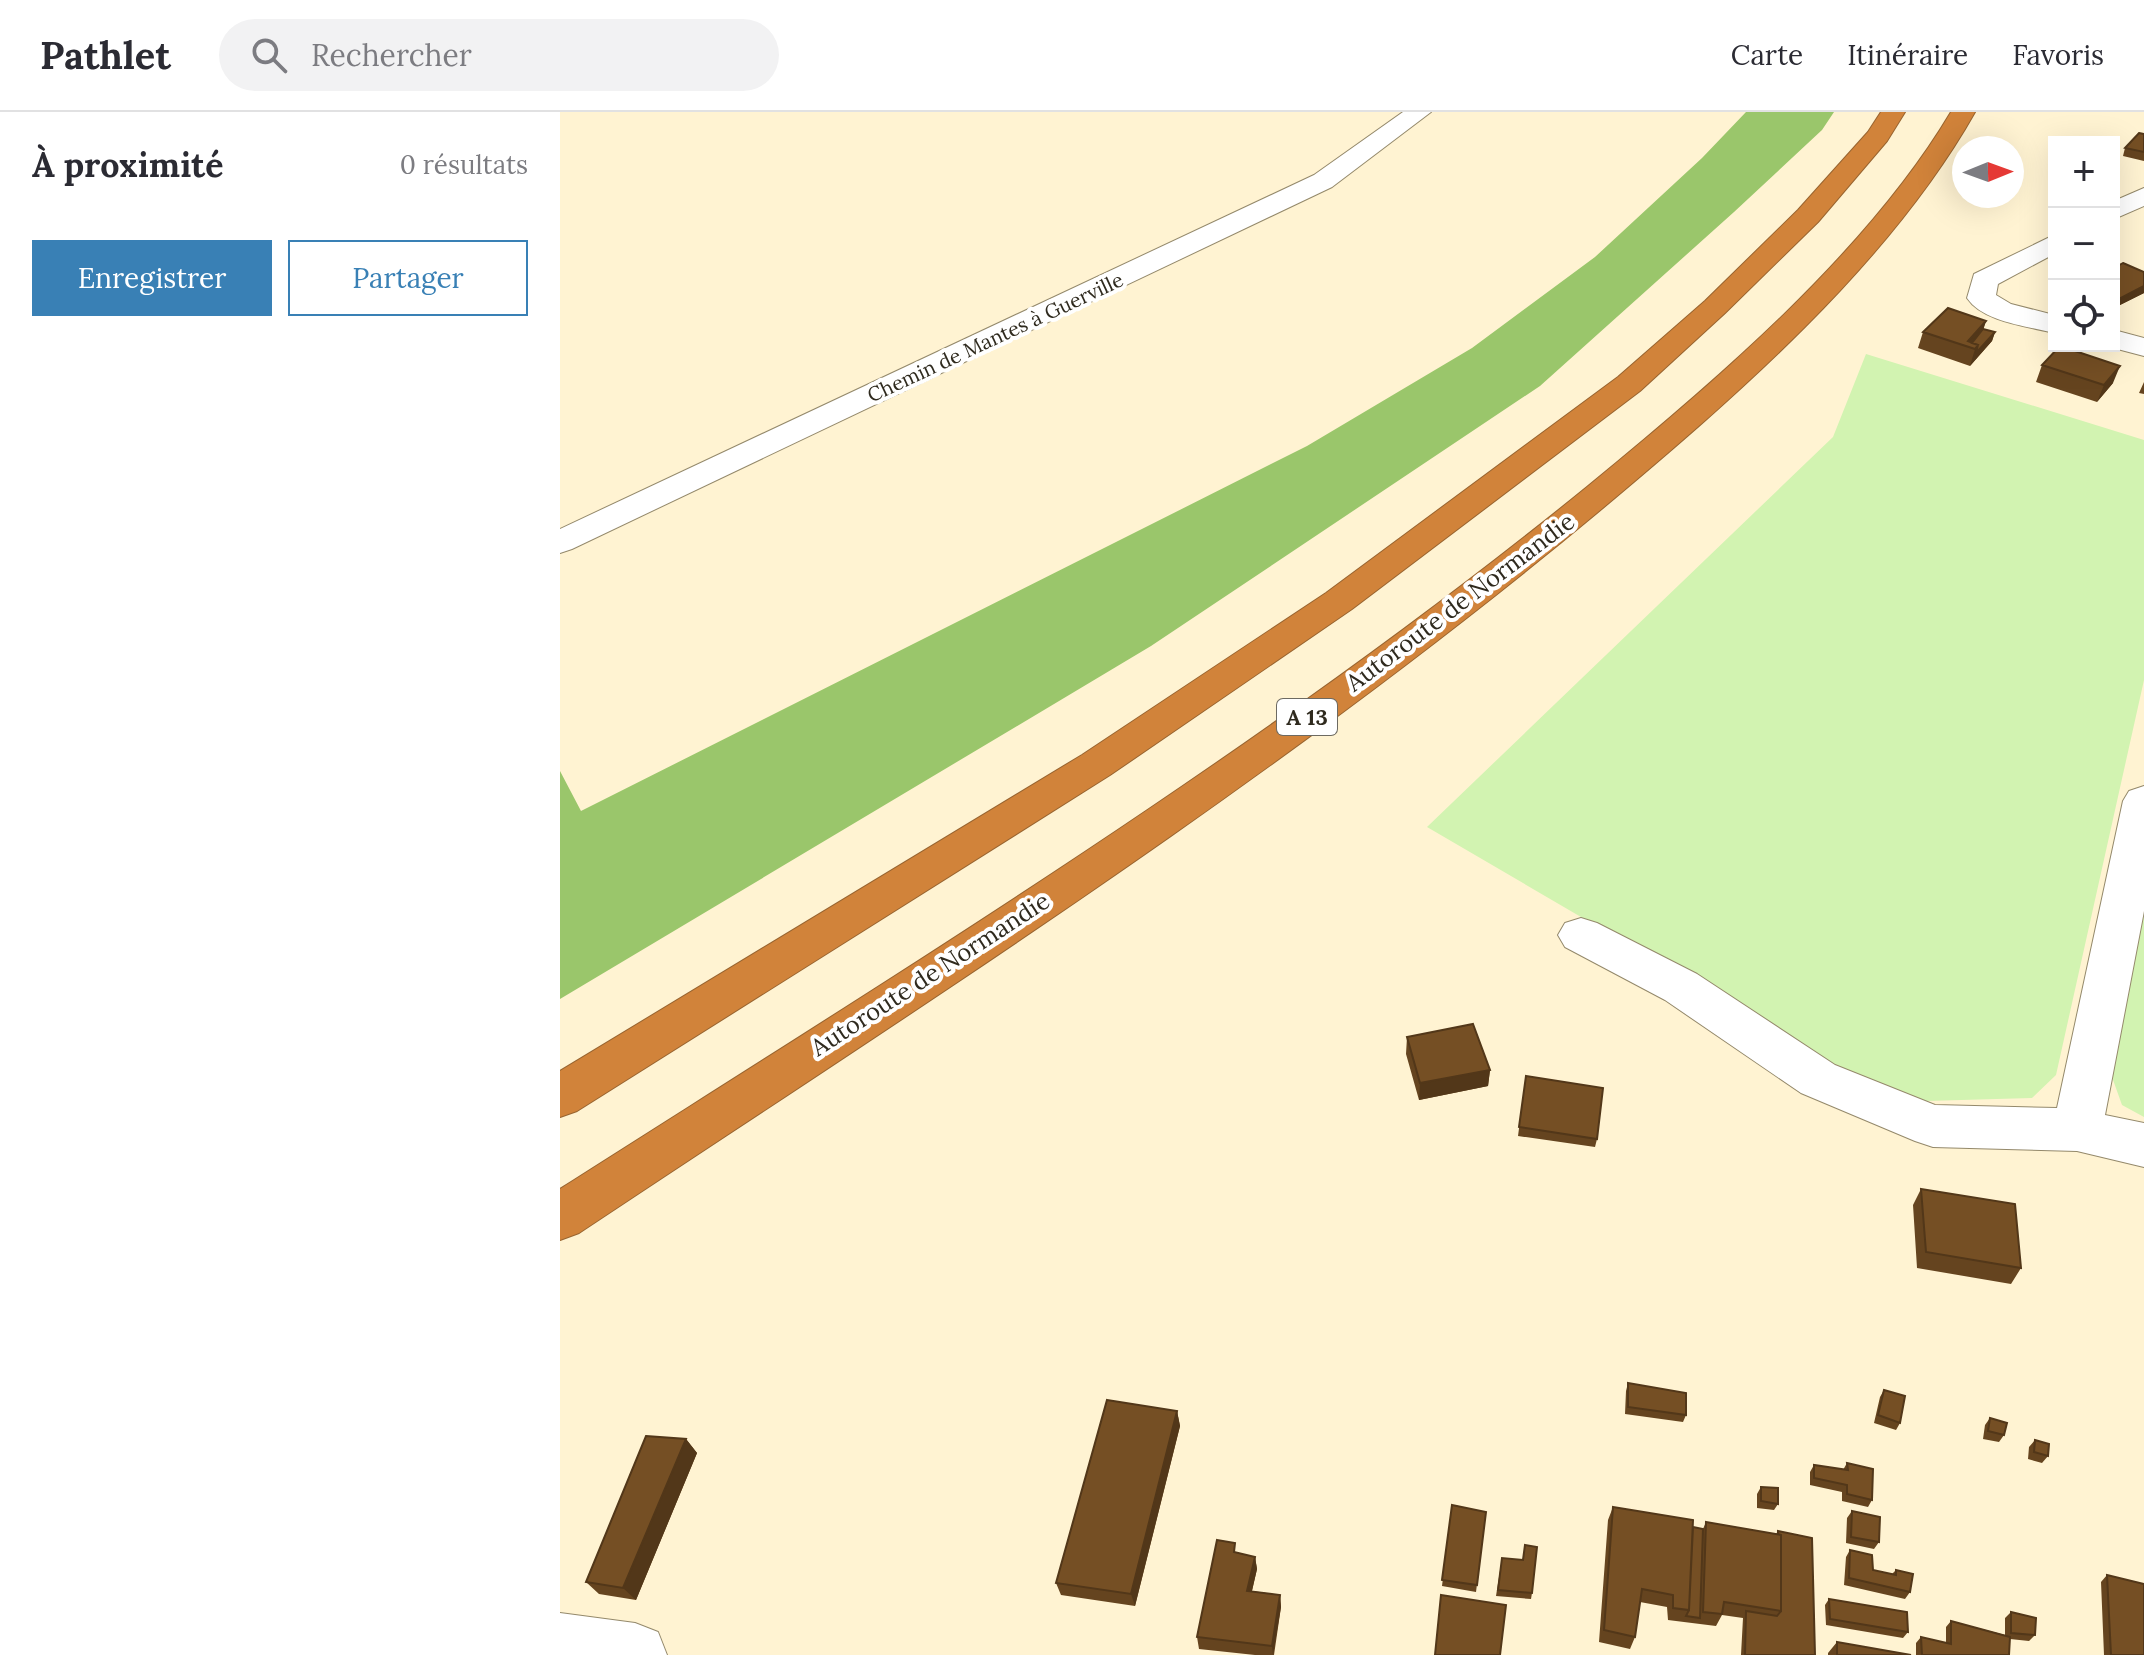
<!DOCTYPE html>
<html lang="fr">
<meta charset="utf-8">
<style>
:root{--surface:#fff;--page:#f2f2f3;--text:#2b2b33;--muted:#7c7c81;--line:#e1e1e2;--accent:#3980b5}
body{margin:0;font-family:Lora,serif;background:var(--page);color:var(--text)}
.controls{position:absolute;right:24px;top:24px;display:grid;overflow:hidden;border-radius:0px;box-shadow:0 8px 32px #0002}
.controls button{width:72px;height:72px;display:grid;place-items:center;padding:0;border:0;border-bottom:2px solid var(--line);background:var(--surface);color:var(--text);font:40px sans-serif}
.compass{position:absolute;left:1392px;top:24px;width:72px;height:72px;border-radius:50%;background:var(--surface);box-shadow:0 8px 32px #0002;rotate:89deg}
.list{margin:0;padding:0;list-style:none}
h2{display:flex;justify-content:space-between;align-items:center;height:104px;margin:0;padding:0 32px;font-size:34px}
h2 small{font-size:26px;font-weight:400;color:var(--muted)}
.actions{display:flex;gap:16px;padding:24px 32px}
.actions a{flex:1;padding:18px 0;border:2px solid var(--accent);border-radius:0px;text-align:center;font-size:28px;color:var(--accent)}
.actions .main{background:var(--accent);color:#fff}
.icon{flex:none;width:44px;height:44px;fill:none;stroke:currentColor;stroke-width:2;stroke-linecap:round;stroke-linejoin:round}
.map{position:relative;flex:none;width:1584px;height:1543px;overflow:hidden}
header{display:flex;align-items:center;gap:48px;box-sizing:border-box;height:112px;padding:0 40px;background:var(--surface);border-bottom:2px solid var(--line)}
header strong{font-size:38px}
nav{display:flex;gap:44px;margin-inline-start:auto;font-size:28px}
.search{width:560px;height:72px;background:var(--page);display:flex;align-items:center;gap:20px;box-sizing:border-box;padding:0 28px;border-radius:44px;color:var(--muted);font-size:30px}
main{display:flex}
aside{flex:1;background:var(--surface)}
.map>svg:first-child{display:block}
.green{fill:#d2f3b1}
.forest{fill:#9ac66b}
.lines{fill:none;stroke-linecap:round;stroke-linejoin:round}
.street-casing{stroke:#94896b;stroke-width:2}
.secondary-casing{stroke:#94896b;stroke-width:2}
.highway-casing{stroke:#986430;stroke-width:2}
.street{fill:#fff;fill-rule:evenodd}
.secondary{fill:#fff;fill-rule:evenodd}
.highway{fill:#d1833a;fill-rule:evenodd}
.wall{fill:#65441f}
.shaded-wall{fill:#523719}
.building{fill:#754f24;stroke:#523719;stroke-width:2}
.labels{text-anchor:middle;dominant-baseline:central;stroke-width:8;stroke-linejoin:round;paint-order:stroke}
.far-street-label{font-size:20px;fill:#2f2a1e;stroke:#fff}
.shield{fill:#fff;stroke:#6d6a62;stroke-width:2}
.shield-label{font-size:22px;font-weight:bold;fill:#2f2a1e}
.street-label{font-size:24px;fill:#2f2a1e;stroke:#fff}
</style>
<header>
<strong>Pathlet</strong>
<div class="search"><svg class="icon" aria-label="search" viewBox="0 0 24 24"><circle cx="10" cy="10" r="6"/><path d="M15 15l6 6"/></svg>Rechercher</div>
<nav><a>Carte</a><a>Itinéraire</a><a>Favoris</a></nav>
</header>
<main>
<aside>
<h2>À proximité<small>0 résultats</small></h2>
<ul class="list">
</ul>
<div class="actions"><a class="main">Enregistrer</a><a>Partager</a></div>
</aside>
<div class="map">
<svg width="1584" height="1543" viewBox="0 0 1584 1543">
<rect width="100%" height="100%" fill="#fff3d2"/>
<!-- green -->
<path class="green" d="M1306 242 1584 328V568L1496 963 1472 986 1366 989 1268 957 1033 812 867 715 1273 325Z
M1584 772V1005L1562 993 1547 951Z"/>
<!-- forest -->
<path class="forest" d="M1186 0H1274L1262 18 1174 100 980 274 591 534 0 887V659L21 699 747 334 912 236 1035 145 1142 46Z"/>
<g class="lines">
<defs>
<path id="street" d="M843 0H871L772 75 12 437 0 441V417L754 63Z
M1584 76V94L1554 107V89Z
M1494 123V142L1438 172 1436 183 1451 192 1494 203V221C1467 214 1423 210 1407 186L1414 162Z
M1554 218 1584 226V244L1546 234H1554Z
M1584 674V799L1545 1003 1584 1011V1055L1517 1039 1373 1035 1355 1029 1241 981 1105 888 1005 835 998 823 1005 811 1021 806 1037 811 1137 862 1275 953 1375 993 1497 996 1563 689 1569 679Z"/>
<path id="secondary" d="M0 1501 75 1511 98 1520 107 1543H0Z"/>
<path id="highway" d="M1321 0H1345L1327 29 1258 110 1165 201 1080 279 792 497 550 663 17 999 0 1005V959L522 643 766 481 1058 265 1145 189 1238 98 1308 20Z
M1391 0H1415C1328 154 1173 287 1038 400 718 667 365 891 19 1121L0 1128V1077C350 854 705 637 1027 375 1153 272 1308 140 1391 0Z"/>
</defs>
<!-- street casing -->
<use href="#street" class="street-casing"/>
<!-- secondary casing -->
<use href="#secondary" class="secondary-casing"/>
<!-- highway casing -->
<use href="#highway" class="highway-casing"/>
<!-- street -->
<use href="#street" class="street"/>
<!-- secondary -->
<use href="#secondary" class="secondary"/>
<!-- highway -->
<use href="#highway" class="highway"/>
</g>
<!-- wall -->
<path class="wall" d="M1584 22V49L1563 44 1565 36Z
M1554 156 1584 160V181L1556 195 1554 194Z
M1426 209 1423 217 1435 220 1432 229 1410 254 1358 236 1363 220Z
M1482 253 1553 271 1537 290 1476 270Z
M1584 270V282L1579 281Z
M847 925 930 958 928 974 859 988 846 942Z
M966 964 1037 1027 1035 1035 958 1024Z
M1361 1077 1461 1156 1451 1172 1357 1156 1353 1093Z
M1068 1271 1126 1303 1123 1310 1065 1302 1066 1279Z
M1324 1278 1340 1311 1336 1318 1314 1311 1320 1285Z
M617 1299 620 1314 575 1494 501 1483 496 1471Z
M1430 1306 1444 1323 1439 1330 1423 1327 1425 1313Z
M126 1327 137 1341 76 1488 39 1482 26 1470Z
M1475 1328 1488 1344 1482 1351 1468 1347 1469 1335Z
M1287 1351 1312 1388 1308 1395 1282 1389V1380L1250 1373V1360L1254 1353 1283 1358Z
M1201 1375 1218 1392 1214 1398 1197 1396V1382Z
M892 1393 926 1400 916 1480 882 1474Z
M1053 1395 1143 1417 1146 1410 1216 1422 1218 1419 1255 1543H1181L1183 1506 1162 1503 1156 1514 1108 1508 1107 1495 1080 1490 1075 1525 1070 1537 1039 1530 1048 1408Z
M1292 1399 1319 1430 1314 1437 1286 1431 1287 1406Z
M1290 1438 1313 1458 1332 1462 1336 1458 1350 1480 1345 1487 1284 1473 1286 1445Z
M676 1441 695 1445 697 1457 692 1479 720 1483 721 1495 714 1543H695L639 1537 637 1525Z
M942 1446 972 1481 971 1487 936 1484Z
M1547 1463 1584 1543H1544L1541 1470Z
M1269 1487 1348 1520 1343 1526 1266 1513 1265 1493Z
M1451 1500 1475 1523 1469 1529 1450 1527 1449 1543H1356V1531L1361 1525 1386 1531V1515L1391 1509 1445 1523V1506Z
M1277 1530 1351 1543H1268V1541Z"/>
<!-- shaded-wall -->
<path class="shaded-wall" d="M1584 174V181L1556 195 1559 187Z
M1426 209 1421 225 1412 236 1408 229Z
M1435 220 1432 229 1410 254 1415 237Z
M1560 254 1553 271 1537 290 1544 273Z
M930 958 928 974 859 988 860 971Z
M617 1299 620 1314 575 1494 571 1482Z
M126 1327 137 1341 76 1488 63 1476Z
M695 1445 697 1457 689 1491 687 1479Z
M720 1483 721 1495 713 1543 712 1534Z"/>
<!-- building -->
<path class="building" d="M1579 21 1584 22V40L1565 36Z
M1563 151 1584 160V174L1559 187 1554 184V156Z
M1388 196 1426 209 1408 229 1418 233 1415 237 1363 220Z
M1423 217 1435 220 1416 241 1418 233 1412 231Z
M1500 234 1560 254 1544 273 1482 253Z
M913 912 930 958 860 971 847 925Z
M966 964 1043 976 1037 1027 959 1015Z
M1361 1077 1455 1092 1461 1156 1366 1140Z
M1068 1271 1126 1281V1303L1068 1295Z
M1324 1278 1345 1284 1340 1311 1318 1303Z
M547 1288 617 1299 571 1482 496 1471Z
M1430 1306 1447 1311 1444 1323 1428 1319Z
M86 1324 126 1327 63 1476 26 1470Z
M1475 1328 1489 1332 1488 1344 1474 1340Z
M1287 1351 1313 1357 1312 1388 1287 1382V1373L1254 1366V1353L1288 1358Z
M1201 1375 1218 1376V1392L1201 1389Z
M892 1393 926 1400 917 1473 882 1468Z
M1053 1395 1133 1408 1129 1498 1113 1496V1483L1082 1477 1075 1525 1044 1518Z
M1292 1399 1320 1405 1319 1430 1291 1425Z
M1146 1410 1221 1423V1499L1164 1490 1162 1502 1143 1500Z
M1133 1415 1143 1417 1140 1506 1126 1504 1129 1498Z
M1218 1419 1252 1426 1255 1543H1185L1186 1499 1217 1504 1221 1499V1423L1218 1422Z
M657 1428 675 1431 674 1440 695 1445 687 1479 720 1483 712 1534 637 1525Z
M965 1433 977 1435 972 1481 938 1478 942 1446 963 1448Z
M1290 1438 1312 1443 1313 1458 1336 1463V1458L1353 1462 1350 1480 1289 1466Z
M1547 1463 1584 1472V1543H1551Z
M881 1483 946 1493 940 1543H875Z
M1269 1487 1347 1500 1348 1520 1270 1507Z
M1451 1500 1476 1506 1475 1523 1451 1521Z
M1391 1509 1450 1525 1449 1543H1362L1361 1525 1391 1532Z
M1277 1530 1351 1543H1277Z"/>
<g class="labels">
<!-- far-street labels -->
<g class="far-street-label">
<text transform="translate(435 225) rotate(-25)">Chemin de Mantes à Guerville</text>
</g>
<!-- shield labels -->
<rect class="shield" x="717" y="587" width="60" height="36" rx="6"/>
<g class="shield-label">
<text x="747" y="605">A 13</text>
</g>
<!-- street labels -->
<g class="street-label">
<text transform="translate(900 490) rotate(-37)">Autoroute de Normandie</text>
<text transform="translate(370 862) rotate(-33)">Autoroute de Normandie</text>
</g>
</g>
</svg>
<div class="controls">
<button>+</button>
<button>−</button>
<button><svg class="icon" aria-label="locate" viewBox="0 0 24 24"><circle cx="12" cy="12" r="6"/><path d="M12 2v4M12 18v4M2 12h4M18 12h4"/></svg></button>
</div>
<svg class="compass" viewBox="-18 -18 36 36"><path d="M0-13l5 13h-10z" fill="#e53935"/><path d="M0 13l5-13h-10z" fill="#7c7c81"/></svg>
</div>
</main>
